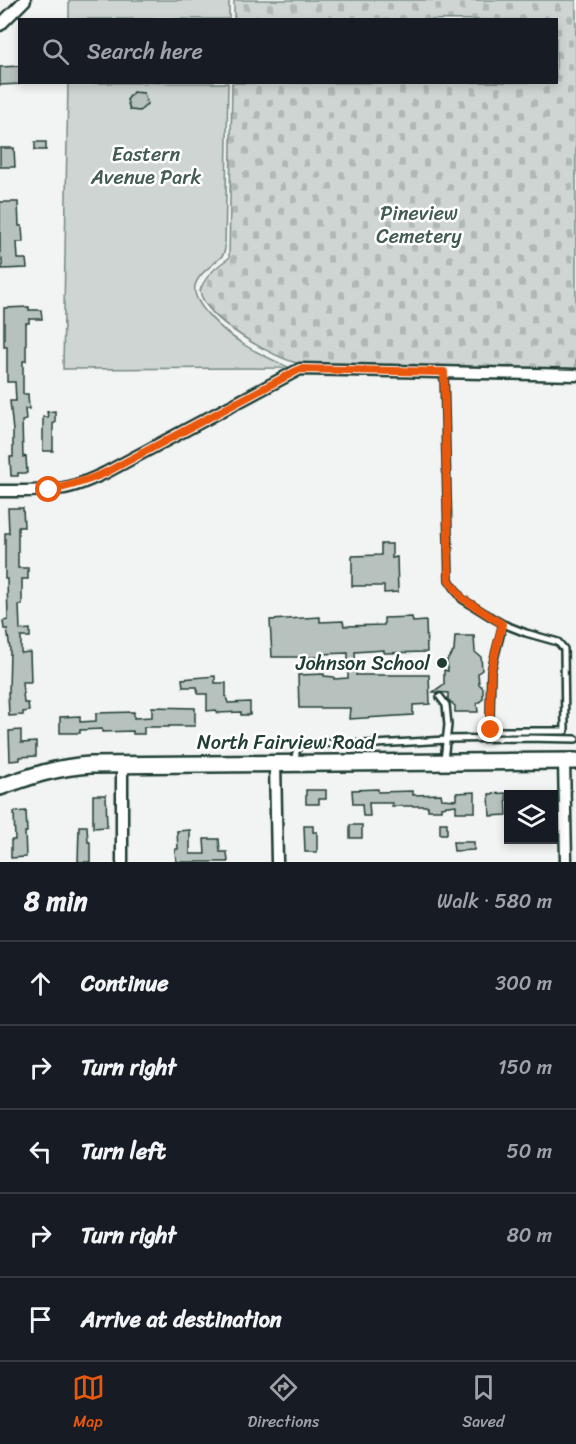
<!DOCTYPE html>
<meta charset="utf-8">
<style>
:root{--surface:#171b24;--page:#20242c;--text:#f1f3f6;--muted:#9ea1a6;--line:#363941;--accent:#ea580c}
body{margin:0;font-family:Sriracha,sans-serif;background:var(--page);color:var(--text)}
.controls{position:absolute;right:18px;bottom:18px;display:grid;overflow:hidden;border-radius:0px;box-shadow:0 3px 9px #0003}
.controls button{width:54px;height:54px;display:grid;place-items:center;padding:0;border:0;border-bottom:2px solid var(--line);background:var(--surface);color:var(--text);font:30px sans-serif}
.stop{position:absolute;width:18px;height:18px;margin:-14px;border:4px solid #ea580c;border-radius:50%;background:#fff}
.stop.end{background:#ea580c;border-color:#fff;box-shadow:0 2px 6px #0008}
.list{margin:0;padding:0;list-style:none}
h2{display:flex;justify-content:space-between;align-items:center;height:78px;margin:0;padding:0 24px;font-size:26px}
h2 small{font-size:20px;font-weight:400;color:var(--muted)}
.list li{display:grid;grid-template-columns:39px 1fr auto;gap:18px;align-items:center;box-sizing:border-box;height:84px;padding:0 24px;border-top:2px solid var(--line)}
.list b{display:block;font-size:22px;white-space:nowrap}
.list em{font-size:20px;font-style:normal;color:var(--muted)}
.icon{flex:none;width:33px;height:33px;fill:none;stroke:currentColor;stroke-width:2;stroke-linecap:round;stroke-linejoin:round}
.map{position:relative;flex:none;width:576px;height:862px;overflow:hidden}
.search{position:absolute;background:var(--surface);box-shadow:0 3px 9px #0003;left:18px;right:18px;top:18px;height:66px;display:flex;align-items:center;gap:15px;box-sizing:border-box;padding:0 21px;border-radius:0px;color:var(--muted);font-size:22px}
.sheet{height:498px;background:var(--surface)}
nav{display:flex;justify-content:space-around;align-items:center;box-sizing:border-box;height:84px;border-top:2px solid var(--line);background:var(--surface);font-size:16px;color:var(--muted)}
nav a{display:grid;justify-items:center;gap:3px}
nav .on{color:var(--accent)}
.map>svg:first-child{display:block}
.green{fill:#ced5d3;stroke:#768984;stroke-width:1.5}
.cemetery{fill:url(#cemetery-stones);stroke:#768984;stroke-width:1.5}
.building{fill:#b7c1bd;stroke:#1f3d34;stroke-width:1.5}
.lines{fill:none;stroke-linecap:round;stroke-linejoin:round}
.lane-casing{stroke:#1f3d34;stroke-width:10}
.street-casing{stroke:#1f3d34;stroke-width:15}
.secondary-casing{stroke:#1f3d34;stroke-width:20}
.lane{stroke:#fff;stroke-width:5}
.street{stroke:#fff;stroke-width:10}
.secondary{stroke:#fff;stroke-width:15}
.route{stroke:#ea580c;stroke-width:8}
.poi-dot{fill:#1f3d34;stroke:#fff;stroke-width:2}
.labels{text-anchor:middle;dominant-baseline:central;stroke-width:5;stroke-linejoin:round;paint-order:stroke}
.park-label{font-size:20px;fill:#425b54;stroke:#fff}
.poi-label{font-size:20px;fill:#1f3d34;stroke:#fff;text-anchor:end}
.street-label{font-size:20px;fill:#1f3d34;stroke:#fff}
</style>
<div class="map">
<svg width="576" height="862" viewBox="0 0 576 862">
<defs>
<pattern id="cemetery-stones" width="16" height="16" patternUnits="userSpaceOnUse" patternTransform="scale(1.5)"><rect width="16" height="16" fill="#ced5d3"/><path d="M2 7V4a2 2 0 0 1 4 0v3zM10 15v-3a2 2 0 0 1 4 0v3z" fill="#b0b8b6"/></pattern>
</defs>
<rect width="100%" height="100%" fill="#f2f3f3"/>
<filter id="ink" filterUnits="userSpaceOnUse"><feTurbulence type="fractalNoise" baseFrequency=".0167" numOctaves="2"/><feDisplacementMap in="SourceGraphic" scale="12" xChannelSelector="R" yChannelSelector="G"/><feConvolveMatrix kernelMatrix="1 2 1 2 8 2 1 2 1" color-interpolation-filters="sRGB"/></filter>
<g filter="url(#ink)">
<!-- green -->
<path class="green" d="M69 0H229V19H69Z
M68 83H228L225 249 223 255C215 264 198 273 195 286 191 304 226 333 240 342 256 353 273 360 290 368L63 369Z"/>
<!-- cemetery -->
<path class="cemetery" d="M234 0H576V370L301 364C275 359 205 320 200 291 204 277 217 266 229 258L232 83 556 82V20L234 19Z"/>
<!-- building -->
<path class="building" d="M20 66V84L0 85V67Z
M133 92 144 93 147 104 140 111 130 110 127 100Z
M35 142H46V150H35Z
M0 148H14L15 167H0Z
M0 202H18L19 226H22L23 242H17L18 259H26L27 268 2 269V259H0Z
M29 307V310H41L42 319H29V323H26V361H23V394H28L29 409H25L26 420 22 421 23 457 26 456 27 473H18V476H11L10 457H13V431L10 401H16L15 382H7V347H4V308Z
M55 411V423H53V451H43V417H48L47 412Z
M8 508H23L24 527H18V568H28V579H22V605H19L20 630 30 629V637H21V653L30 652 31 682H22L24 703H28L29 711 23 712V715L9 716 8 692H9L10 649 7 629H4L3 621 8 620 7 579H5V533H9Z
M381 544H392V558L397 557 398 592 384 593V586H352V556L381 555Z
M320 617V622L343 621 344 626 384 625V618L412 617 413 622 426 621 427 652 384 653V650L355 652 356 675H429L430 704 413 705V715L349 719 350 708H299L298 675 324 674V676L334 677V679L348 678V653L320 654V657H272L270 620Z
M455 636H474L475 652 481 657 482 670 478 673 479 684 483 688V699L477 704 478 712H455V706L448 700V693L433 692 444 684V670L448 671 447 660 454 651Z
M215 676V683H226V697L228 703 250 702V715H241V712L218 713 216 710 207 711V694H198L197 687H183L182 679Z
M152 707 195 708V726H169V727H144V734H133V731L102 732V729L80 730V733H60V717L80 716V722L96 721V713L134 712V718L152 717Z
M21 730V743L36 742V756L20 757V760L10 761 9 731Z
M378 789V792L413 791V795L441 794 442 799 456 800V793L475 792V812H456V805L441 807V810H428V806H392V803H369L370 816H363L362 804H353L352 790Z
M306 790H326V799H319V804H306Z
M506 793 507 815 490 816 489 794Z
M93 795H106L107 827 93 828Z
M26 811 27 832H25L26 857 11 858V840H15L14 812Z
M440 823H447V834H440Z
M350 825H362V838H350Z
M79 826H87L88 842H90V862H78Z
M304 826H313V832H317V852H305Z
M190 830V854H205L204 839H219L220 852H227L228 862H176L175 849H178L177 831Z
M453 842H474V850L454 851Z"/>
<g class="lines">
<defs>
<path id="lane" d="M444 372 449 580 462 599 491 617 503 624 526 633 558 642 564 649 565 731H495L491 730 490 716 491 671 503 624
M440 697 446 705 448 725 444 760
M446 739 526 738 576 739
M295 761 296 752 299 745 309 743 376 744 446 740"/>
<path id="street" d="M0 25 25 0
M0 491C21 491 43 492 64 488 78 486 92 479 105 473L300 369 576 375
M564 761 566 862
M275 763 277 862
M122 764V862"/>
<path id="secondary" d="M0 787C31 776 57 767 90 765L576 761"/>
</defs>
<!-- lane casing -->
<use href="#lane" class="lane-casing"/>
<!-- street casing -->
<use href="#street" class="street-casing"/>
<!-- secondary casing -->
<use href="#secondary" class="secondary-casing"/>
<!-- lane -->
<use href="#lane" class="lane"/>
<!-- street -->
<use href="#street" class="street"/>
<!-- secondary -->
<use href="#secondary" class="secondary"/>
</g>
</g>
<g class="lines" filter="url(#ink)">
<!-- route -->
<path class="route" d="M49 490C69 487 86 481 105 473L300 369 444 372 449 580 462 598 502 624 491 671 490 716 491 730"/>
</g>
<!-- markers -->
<circle class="poi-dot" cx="442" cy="663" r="6"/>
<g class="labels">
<!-- park labels -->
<g class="park-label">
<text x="146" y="154">Eastern<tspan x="146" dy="23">Avenue Park</tspan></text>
<text x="419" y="213">Pineview<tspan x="419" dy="23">Cemetery</tspan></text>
</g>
<!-- poi labels -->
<g class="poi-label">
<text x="430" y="663">Johnson School</text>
</g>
<!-- street labels -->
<g class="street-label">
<text x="286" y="742">North Fairview Road</text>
</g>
</g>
</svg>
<div class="controls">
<button><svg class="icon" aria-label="layers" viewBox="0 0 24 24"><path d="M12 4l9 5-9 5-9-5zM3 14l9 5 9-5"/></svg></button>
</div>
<div class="stop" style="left:49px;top:490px"></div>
<div class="stop end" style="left:491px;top:730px"></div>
<div class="search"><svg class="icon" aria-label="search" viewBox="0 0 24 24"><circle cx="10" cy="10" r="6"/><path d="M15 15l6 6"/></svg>Search here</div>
</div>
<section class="sheet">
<h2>8 min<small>Walk · 580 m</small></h2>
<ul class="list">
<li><svg class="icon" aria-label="ahead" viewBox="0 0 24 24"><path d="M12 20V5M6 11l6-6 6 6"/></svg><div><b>Continue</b></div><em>300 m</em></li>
<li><svg class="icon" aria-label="right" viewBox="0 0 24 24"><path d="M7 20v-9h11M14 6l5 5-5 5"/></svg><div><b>Turn right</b></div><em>150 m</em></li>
<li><svg class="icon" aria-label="left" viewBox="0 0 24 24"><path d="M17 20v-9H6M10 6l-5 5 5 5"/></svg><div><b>Turn left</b></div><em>50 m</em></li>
<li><svg class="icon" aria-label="right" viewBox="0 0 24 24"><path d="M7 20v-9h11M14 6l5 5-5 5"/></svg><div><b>Turn right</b></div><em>80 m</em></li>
<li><svg class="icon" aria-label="arrive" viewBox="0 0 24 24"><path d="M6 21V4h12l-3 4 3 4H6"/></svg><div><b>Arrive at destination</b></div></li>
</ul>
</section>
<nav>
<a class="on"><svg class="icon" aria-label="map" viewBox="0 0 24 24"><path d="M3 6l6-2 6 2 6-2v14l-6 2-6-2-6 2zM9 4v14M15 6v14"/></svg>Map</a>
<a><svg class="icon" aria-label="directions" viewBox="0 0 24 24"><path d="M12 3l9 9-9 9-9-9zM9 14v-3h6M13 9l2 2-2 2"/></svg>Directions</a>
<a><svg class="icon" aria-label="saved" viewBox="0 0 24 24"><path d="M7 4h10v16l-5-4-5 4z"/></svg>Saved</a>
</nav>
